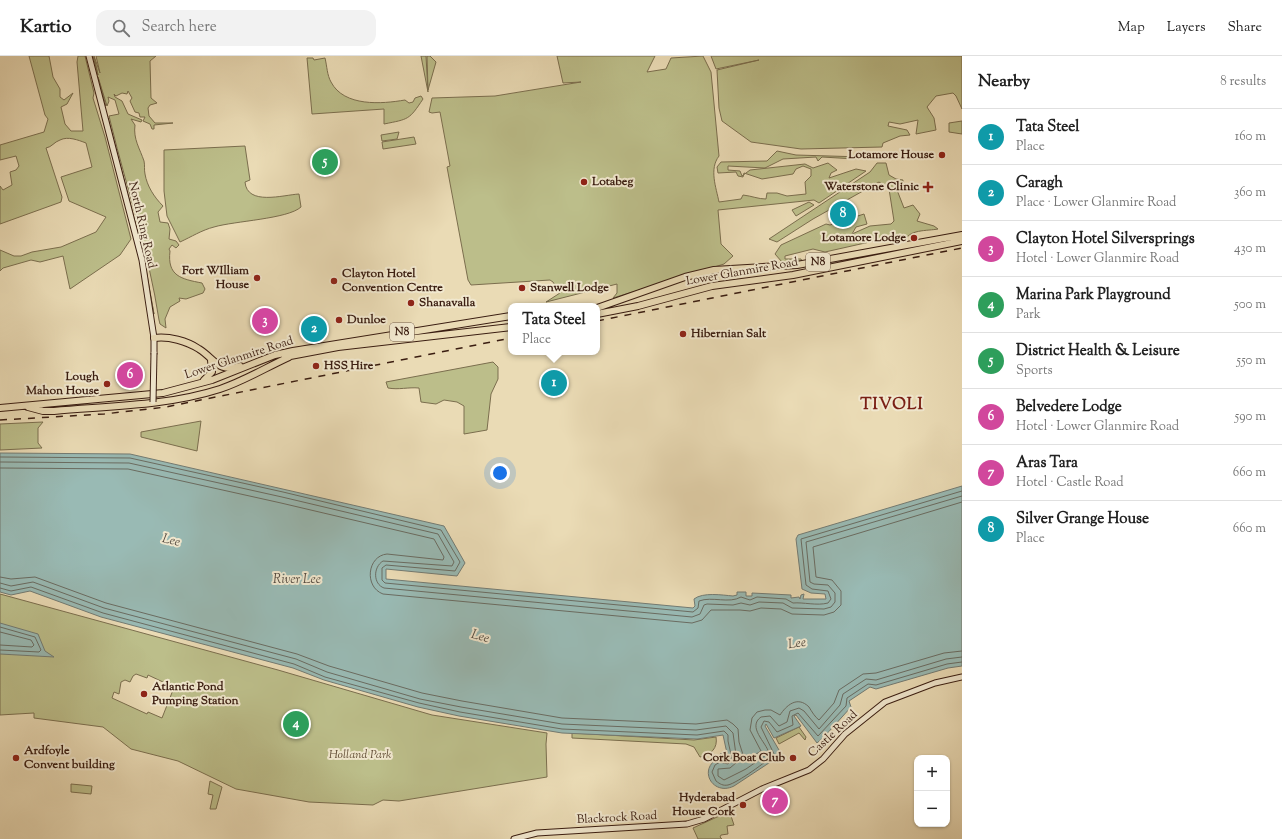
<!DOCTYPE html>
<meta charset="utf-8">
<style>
:root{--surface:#fff;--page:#f2f2f2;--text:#222;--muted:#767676;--line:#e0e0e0;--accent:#0b8043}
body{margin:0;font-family:"Sorts Mill Goudy",serif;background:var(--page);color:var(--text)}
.controls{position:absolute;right:12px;bottom:12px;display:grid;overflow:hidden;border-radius:8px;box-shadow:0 1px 3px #0004}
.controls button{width:36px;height:36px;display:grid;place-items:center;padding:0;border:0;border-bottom:1px solid var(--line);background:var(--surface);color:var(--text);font:20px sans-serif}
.you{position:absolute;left:500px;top:417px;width:14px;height:14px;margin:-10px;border:3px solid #fff;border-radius:50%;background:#1a73e8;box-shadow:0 0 0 6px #1a73e833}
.badge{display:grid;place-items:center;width:26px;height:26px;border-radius:50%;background:var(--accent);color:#fff;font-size:13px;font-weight:700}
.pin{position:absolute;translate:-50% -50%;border:2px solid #fff;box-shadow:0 1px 4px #0006}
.popup{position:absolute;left:508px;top:247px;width:92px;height:52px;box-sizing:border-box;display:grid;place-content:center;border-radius:8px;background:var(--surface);filter:drop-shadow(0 1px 3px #0005);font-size:13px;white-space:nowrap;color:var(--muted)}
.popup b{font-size:15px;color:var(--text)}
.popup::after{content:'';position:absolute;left:50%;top:100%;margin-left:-8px;border:8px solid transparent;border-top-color:var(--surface)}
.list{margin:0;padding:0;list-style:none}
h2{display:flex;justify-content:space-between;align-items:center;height:52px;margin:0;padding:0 16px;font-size:17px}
h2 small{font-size:13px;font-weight:400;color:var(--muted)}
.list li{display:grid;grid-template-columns:26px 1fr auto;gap:12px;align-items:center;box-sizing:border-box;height:56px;padding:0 16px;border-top:1px solid var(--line)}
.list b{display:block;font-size:15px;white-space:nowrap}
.list p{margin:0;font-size:13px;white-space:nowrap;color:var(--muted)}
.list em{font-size:13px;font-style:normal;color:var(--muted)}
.icon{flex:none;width:22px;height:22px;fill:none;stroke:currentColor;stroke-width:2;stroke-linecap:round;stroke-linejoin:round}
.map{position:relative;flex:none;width:962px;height:783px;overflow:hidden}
header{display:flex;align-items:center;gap:24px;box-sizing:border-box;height:56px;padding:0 20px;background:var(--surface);border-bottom:1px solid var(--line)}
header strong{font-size:19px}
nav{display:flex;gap:22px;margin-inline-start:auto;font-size:14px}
.search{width:280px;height:36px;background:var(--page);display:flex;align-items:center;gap:10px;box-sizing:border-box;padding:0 14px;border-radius:12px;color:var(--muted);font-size:15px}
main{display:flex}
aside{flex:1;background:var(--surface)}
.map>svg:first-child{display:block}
.green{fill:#bcbe8a;stroke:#7b6e4e;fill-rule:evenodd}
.water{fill:#99bab4;stroke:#737b73}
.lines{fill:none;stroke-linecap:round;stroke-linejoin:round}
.shore{stroke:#6a6c62;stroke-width:1}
.secondary-casing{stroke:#3a1d11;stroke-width:7}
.trunk-casing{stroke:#3a1d11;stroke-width:8}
.secondary{stroke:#f1e8cf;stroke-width:5}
.trunk{stroke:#eadbb5;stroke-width:6}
.rail{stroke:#3a1d11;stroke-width:1.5;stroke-dasharray:7 7;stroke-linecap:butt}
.secondary-bridge-casing{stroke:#3a1d11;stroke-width:7;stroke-linecap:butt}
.secondary-bridge{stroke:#f1e8cf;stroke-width:5}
.poi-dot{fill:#8f2418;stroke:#f1e8cf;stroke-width:1.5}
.labels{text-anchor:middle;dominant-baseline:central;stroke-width:4;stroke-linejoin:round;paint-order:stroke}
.shield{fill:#f1e8cf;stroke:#715a4a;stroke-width:1}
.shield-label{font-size:11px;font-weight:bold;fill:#3a1d11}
.poi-label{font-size:12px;font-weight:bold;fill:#3a1d11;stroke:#f1e8cf;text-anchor:start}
.street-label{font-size:12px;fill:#3a1d11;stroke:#f1e8cf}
.park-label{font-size:12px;font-style:italic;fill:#614d35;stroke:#f1e8cf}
.water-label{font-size:13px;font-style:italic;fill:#564c42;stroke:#f1e8cf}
.district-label{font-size:16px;font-weight:bold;letter-spacing:1px;fill:#7a1f14;stroke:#f1e8cf}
</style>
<header>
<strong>Kartio</strong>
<div class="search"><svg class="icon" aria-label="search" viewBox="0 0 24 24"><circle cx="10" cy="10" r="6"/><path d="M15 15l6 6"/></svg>Search here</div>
<nav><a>Map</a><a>Layers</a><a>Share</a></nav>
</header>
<main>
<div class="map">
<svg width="962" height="783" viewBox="0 0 962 783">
<rect width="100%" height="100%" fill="#eadbb5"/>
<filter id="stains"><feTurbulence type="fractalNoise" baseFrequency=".005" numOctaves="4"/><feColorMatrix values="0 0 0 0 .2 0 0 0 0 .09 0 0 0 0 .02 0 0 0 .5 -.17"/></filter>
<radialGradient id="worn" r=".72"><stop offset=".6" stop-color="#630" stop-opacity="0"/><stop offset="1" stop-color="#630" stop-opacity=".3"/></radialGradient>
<!-- green -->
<path class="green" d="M29 0H49L53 21 60 33V41L64 44 73 37 67 48 61 51 65 68 71 75H83L77 6 78 0H85L94 37 93 42 105 81 131 183 120 199 70 233 63 200 40 206 31 204 3 212 0 215V194L14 200H21L32 196 61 191 96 176 106 161 69 145 61 121 92 111 86 87C78 84 68 80 60 84 54 86 52 91 46 92L62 141 61 146 0 168V130L3 134 12 129 10 116 16 114 19 110 16 100 0 104V89L44 76 48 63 45 59Z
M91 0H93L98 19 94 0 100 17 96 0H156L150 5 151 42 157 47 150 49 148 52 149 60 155 67H173L154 69V73H152L150 68 143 65 145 61H140L139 57 135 56 130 45 132 42 128 35 127 38 122 37 116 40 114 38 115 41 122 45 128 58 142 64 141 66 131 63 135 69C133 83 140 93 144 105 145 109 144 114 145 118 147 130 154 141 163 150L158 156 160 166 168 167 170 173 169 183 176 185 179 189 176 192 172 189 169 193 170 195C167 220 181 223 202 227L205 233 203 237 186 243 179 242 180 245 170 251 165 263 166 272 160 268 159 264C149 197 127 134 111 68L109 60 119 58 115 44 108 41 109 45 107 50 98 21 106 50 104 49Z
M421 0H426L428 36Z
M427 0H430L436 6 428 34Z
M557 0H655L647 16 666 13 671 2 703 0 711 16 719 100C709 113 716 131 719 146L741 143 743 139C752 140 758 143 766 143L767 137H777L787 140 806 138 805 126 811 120V113L803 110 796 113 793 118 762 123 744 117 743 121 738 120 736 116 718 117 717 111 721 106 767 105 777 95 796 99 863 101 856 103 822 101 818 105 816 101 783 103 765 112 728 110V114L740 115 742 120 750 114 805 108 813 112 828 107 837 114 831 117 829 122 856 113 866 115 819 147 814 144 718 154 721 188 733 200 724 208 613 242 617 237V228L546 246 560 237 553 226 550 224 471 229 468 224 447 111 450 110 440 56 432 57 429 56 432 42 495 40 581 26 563 27Z
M711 0H962V53L956 40 953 37 936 40 927 51 934 62 936 74 916 78 918 64 900 68 889 66 888 70 907 74 910 79 900 80 883 87 882 91 801 93 751 86 722 65 719 52 717 14 759 4 716 13Z
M307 2H313L314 4 325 2C327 10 327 19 331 26 344 51 382 48 405 44L409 47 413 46 415 42 421 40 423 43C409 64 409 63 384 68V53L312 58Z
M108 62 143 196 154 258 141 190Z
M962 65V78L949 76V67Z
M399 76 397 83 382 85 381 79Z
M414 81 416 88 383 93 382 86Z
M245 90 250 124 245 126C247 150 283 139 299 138L301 151C288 163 234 165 214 171 202 174 191 181 180 186L167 160 164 135V94Z
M877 107H886L889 119 896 123 903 124 902 131 899 130 897 134 904 152 913 149 920 158 917 165 934 170 938 173C928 175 907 173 905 186H900L896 182 883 186 875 183 874 185 825 196 813 193 785 200V203H801L802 205 782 206 775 198 781 189 826 168 830 169 864 158 867 168 856 171 852 178 870 170 891 168 894 165 889 133 879 126 813 163 777 186 769 183 870 116Z
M809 146 814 149 796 160 792 154Z
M493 306 498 311V323L491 338 487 374 464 378V350L457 346 444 344 436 348 421 346 419 332C408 331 399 334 388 332L386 326Z
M201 365 197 395 141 381V376Z
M43 366 38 372V387L42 392 0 394V368Z
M0 538 278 614 432 659 547 677 546 688 547 721 399 745 383 744 373 749 309 746 236 733 178 705 131 693 103 671 34 662V657L0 659ZM136 618 147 622 148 619 163 626 162 629 173 634 162 662 148 656 147 658 112 642 114 636 119 638 121 626 125 624 130 626 133 620Z
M799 671 806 681 805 684 799 677 779 688 776 682Z
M572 677 694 684 716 681C718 692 711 699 700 701L694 691 686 688 572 682Z
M210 725 222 731 216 753H210L213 739 208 738Z
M71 728 92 730 91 738 71 736Z
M728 756 730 757 734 769 727 770 728 778 721 779 720 781 722 783H698L693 772Z"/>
<!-- water -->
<path class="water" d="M0 397 130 398 444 470 465 507 457 520 386 513V523L693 552 695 550 694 543C703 536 722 539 733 540L737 539V536H746V540H752V537L791 539V542L799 541 800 543 801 539 804 538 803 543H826L825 538 811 537 802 533 796 483 798 479 962 430V610L948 612 876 633 870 631 849 645 851 651 824 681 817 687 796 659 794 660 801 670 774 682 766 668 765 670 779 694V699L775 703 734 730C712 741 696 711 721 701L720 698 723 697 725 704 728 702 723 679 697 683 562 677 459 660 418 651 324 624 293 612 101 561 30 535 11 539 0 536Z
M0 567 38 578 45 595 54 601 0 598Z"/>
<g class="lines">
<!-- shore -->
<path class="shore" d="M0 401 130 402 283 436 441 474 460 506 455 515 386 509 382 512V524L385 527 693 556 698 552 699 545C712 540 729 548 741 541L750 544 757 541 786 543 793 547C803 546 817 550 828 547L831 543 828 535 812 533 806 529 801 483 962 435
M0 406 129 407 282 441 438 478 454 506 452 510 383 505C373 511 373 528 384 532L692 561 700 558 704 549 707 548 733 549 741 547 750 549 759 546 783 547 792 552 824 553 831 551 835 546V537L828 529 814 528 810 526 806 486 962 440
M0 412 128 413 281 447 434 483 444 501 443 504 387 498C367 500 364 531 383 538L692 567 702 564 711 554H740L750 555 761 552 781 553 792 558 824 559 834 556 841 549V535L832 524 816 521 813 491 962 446
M0 521 11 523 35 521 106 547 297 598 329 610 422 637 462 645 562 662 696 668 727 664 733 668 738 673 739 686 745 705 761 695 750 674 752 662 757 656 765 654H771L780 659C786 650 797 639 809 651 812 656 815 661 819 664L834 647 839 634 863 618 876 617 944 597 962 595
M0 527 11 530 33 526 104 552 296 603 327 616 420 643 461 651 562 668 696 674 726 670 733 677 737 706 730 712 718 713V720L724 724 746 713 769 697C766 686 747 671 761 661L770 660 779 670 787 666 790 655 799 652 804 655 819 673 840 649 843 638 866 623 876 624 946 603 962 601
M0 532 11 535 31 531 103 557 294 608 325 621 419 647 460 656 562 673 697 679 724 675 728 679V685L732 703 728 708 720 706 715 709 712 716 716 725C720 728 723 730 728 729 737 727 768 705 774 698L761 671 764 665 769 666 777 676 793 669 792 660 798 657 818 680 846 650 847 642 868 628 876 629 947 608 962 606
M0 571 35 581 41 594 39 596 0 594
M0 576 31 584 34 589 32 591 0 589"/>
<defs>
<path id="secondary" d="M89 0 142 204 154 282V297
M514 783 537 777 687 768 704 763 762 733 809 714 823 703 845 678 885 646 935 627 962 621"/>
<path id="trunk" d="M597 252 685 221 714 214 797 209 962 179
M597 258 638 250 712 230 793 219 962 185
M154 282C169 280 187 285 199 293 215 303 218 317 240 310
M285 301 338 291 511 271
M204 324 212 316 211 304
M28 351 43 355H54C109 350 167 350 220 333 244 325 265 312 289 301
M0 352 163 337 212 324 275 299 293 295 511 260"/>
</defs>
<!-- secondary casing -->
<use href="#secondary" class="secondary-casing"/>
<!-- trunk casing -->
<use href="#trunk" class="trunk-casing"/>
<!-- secondary -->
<use href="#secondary" class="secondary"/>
<!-- trunk -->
<use href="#trunk" class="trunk"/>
<!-- rail -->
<path class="rail" d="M597 265 962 192
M0 364 104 358 166 351 511 282"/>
<defs>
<path id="secondary-bridge" d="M153 346 154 297"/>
</defs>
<!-- secondary-bridge casing -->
<use href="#secondary-bridge" class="secondary-bridge-casing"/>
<!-- secondary-bridge -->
<use href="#secondary-bridge" class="secondary-bridge"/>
</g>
<!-- markers -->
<g class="poi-dot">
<circle cx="942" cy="99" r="4"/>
<circle cx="584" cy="126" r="4"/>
<path d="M926 125h4v4h4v4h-4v4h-4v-4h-4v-4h4z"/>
<circle cx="914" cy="182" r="4"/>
<circle cx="257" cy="222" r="4"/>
<circle cx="334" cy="225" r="4"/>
<circle cx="522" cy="232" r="4"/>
<circle cx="411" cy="247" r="4"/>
<circle cx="339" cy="264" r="4"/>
<circle cx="683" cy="278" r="4"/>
<circle cx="316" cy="310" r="4"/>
<circle cx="107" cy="328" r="4"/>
<circle cx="144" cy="638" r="4"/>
<circle cx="16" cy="702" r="4"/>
<circle cx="793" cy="702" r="4"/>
<circle cx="743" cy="749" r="4"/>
</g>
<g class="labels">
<!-- shield labels -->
<g class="shield">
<rect x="806" y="197" width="24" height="18" rx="3"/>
<rect x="390" y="267" width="24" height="18" rx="3"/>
</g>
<g class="shield-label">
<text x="818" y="206">N8</text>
<text x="402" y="276">N8</text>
</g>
<!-- poi labels -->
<g class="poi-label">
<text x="934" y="99" text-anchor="end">Lotamore House</text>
<text x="592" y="126">Lotabeg</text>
<text x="919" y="131" text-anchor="end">Waterstone Clinic</text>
<text x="906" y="182" text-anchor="end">Lotamore Lodge</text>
<text x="249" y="215" text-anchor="end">Fort WIlliam<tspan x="249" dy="14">House</tspan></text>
<text x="342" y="218">Clayton Hotel<tspan x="342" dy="14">Convention Centre</tspan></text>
<text x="530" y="232">Stanwell Lodge</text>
<text x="419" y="247">Shanavalla</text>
<text x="347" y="264">Dunloe</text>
<text x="691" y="278">Hibernian Salt</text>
<text x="324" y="310">HSS Hire</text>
<text x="99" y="321" text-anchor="end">Lough<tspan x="99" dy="14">Mahon House</tspan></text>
<text x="152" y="631">Atlantic Pond<tspan x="152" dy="14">Pumping Station</tspan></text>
<text x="24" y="695">Ardfoyle<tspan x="24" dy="14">Convent building</tspan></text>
<text x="785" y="702" text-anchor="end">Cork Boat Club</text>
<text x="735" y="742" text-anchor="end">Hyderabad<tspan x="735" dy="14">House Cork</tspan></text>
</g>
<!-- street labels -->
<g class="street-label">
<text transform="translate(142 169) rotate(77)">North Ring Road</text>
<text transform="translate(742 216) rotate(-10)">Lower Glanmire Road</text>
<text transform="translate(239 302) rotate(-18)">Lower Glanmire Road</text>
<text transform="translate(833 678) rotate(-43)">Castle Road</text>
<text transform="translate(617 762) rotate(-3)">Blackrock Road</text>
</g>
<!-- park labels -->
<g class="park-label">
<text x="360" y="699">Holland Park</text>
</g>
<!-- water labels -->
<g class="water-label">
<text transform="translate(171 485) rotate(14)">Lee</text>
<text x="297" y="524">River Lee</text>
<text transform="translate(480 581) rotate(15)">Lee</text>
<text transform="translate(797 588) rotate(-8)">Lee</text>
</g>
<!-- district labels -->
<g class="district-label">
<text x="892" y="349">TIVOLI</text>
</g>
</g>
<rect width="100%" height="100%" filter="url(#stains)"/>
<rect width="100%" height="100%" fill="url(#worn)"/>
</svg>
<div class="controls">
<button>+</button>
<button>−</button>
</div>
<div class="you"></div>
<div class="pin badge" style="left:554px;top:327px;background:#0f9aa8">1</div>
<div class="popup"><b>Tata Steel</b>Place</div>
<div class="pin badge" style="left:314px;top:273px;background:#0f9aa8">2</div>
<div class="pin badge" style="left:265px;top:265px;background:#d1479c">3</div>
<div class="pin badge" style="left:296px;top:668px;background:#2e9e5b">4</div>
<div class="pin badge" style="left:325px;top:106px;background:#2e9e5b">5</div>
<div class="pin badge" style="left:130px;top:319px;background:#d1479c">6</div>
<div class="pin badge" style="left:775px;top:745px;background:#d1479c">7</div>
<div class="pin badge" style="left:843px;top:158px;background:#0f9aa8">8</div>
</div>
<aside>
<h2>Nearby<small>8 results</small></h2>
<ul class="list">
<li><span class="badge" style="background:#0f9aa8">1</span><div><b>Tata Steel</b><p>Place</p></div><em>160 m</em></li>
<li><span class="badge" style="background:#0f9aa8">2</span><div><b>Caragh</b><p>Place · Lower Glanmire Road</p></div><em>360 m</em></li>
<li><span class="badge" style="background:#d1479c">3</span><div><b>Clayton Hotel Silversprings</b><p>Hotel · Lower Glanmire Road</p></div><em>430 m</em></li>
<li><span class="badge" style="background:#2e9e5b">4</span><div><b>Marina Park Playground</b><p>Park</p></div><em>500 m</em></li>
<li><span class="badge" style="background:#2e9e5b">5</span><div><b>District Health &amp; Leisure</b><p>Sports</p></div><em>550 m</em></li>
<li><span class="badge" style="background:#d1479c">6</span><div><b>Belvedere Lodge</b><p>Hotel · Lower Glanmire Road</p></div><em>590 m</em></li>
<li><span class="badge" style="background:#d1479c">7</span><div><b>Aras Tara</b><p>Hotel · Castle Road</p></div><em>660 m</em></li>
<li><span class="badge" style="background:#0f9aa8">8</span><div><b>Silver Grange House</b><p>Place</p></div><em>660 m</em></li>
</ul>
</aside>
</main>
